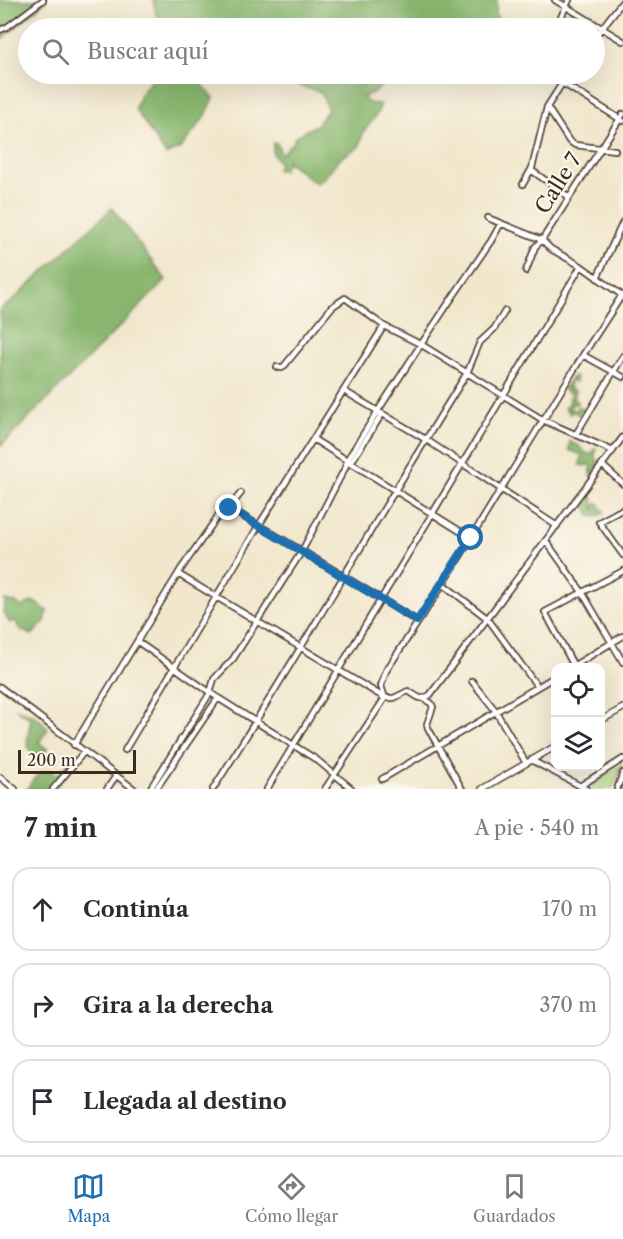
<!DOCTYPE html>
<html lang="es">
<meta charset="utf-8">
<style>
:root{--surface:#fff;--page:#f7f7f7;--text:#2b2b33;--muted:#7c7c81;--line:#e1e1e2;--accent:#1f6fb2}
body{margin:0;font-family:"Libre Caslon Text",serif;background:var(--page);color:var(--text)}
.controls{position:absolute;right:18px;bottom:18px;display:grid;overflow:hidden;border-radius:12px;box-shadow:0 6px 24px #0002}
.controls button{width:54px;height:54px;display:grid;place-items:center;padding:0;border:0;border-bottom:2px solid var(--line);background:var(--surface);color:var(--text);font:30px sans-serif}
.scale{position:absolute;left:18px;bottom:15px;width:118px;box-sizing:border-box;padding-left:6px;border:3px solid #3b2a1e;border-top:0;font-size:16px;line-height:21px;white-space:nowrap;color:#3b2a1e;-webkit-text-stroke:4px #fbf7ec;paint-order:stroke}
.stop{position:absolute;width:18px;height:18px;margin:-14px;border:4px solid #1f6fb2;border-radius:50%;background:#fff}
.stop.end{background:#1f6fb2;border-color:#fff;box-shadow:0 2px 6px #0008}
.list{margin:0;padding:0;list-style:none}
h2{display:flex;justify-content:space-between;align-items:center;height:78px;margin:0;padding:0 24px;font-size:26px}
h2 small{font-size:20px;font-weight:400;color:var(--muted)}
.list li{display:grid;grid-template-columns:39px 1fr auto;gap:18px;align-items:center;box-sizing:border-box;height:84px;margin:0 12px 12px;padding:0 12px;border:2px solid var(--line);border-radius:18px}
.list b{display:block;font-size:22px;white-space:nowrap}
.list em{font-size:20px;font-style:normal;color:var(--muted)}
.icon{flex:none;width:33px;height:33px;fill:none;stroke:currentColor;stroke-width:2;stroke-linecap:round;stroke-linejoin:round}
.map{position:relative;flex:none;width:623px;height:789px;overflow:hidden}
.search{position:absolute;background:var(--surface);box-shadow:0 6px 24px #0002;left:18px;right:18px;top:18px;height:66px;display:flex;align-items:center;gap:15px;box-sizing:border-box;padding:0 21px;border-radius:33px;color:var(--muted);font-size:22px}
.sheet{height:366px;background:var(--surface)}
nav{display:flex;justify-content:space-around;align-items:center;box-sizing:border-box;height:84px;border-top:2px solid var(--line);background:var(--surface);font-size:16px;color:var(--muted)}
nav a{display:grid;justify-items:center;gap:3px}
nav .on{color:var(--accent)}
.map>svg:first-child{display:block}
.green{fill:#abd47f;stroke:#737f4e;stroke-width:1.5}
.forest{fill:#88b66e;stroke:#627046;stroke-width:1.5}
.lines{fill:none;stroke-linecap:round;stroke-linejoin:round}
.minor-casing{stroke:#564638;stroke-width:8}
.tertiary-casing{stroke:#564638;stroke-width:8}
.minor{stroke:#fff;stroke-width:4.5}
.tertiary{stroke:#fff;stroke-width:5}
.route{stroke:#1f6fb2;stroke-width:8}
.labels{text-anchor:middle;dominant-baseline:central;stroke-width:4.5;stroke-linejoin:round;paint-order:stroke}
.street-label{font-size:21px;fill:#3b2a1e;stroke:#fbf7ec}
</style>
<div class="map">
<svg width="623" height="789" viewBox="0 0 623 789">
<rect width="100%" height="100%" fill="#fbf7ec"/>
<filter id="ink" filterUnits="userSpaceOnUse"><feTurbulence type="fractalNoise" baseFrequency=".0167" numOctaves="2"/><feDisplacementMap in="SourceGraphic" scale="12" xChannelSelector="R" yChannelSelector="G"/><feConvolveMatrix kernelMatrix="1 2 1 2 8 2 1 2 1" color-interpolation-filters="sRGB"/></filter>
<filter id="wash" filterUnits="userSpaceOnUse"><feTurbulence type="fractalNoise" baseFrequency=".008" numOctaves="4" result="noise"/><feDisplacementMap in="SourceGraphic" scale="24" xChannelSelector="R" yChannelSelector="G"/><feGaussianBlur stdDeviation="1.35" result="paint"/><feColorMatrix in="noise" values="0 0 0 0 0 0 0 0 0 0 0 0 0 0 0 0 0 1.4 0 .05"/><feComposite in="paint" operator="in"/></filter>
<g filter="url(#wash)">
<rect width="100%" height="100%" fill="#f2e7cd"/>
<!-- green -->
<path class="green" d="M623 764 612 789H593L589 787Z"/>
<!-- forest -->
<path class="forest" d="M0 0H46V1L0 41Z
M153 0H447L470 3 469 0H497L496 12 499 25 495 28H167L156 14Z
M565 12 568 13 569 21H570L571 16 576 15 594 27 595 28V30L590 28 587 25H582V28H566L562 24Z
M156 74H195L199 81 214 98 206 115 181 148 166 155 135 109 140 95Z
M294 74H396L387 78 377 91 363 97 368 103 381 104 377 114 363 133 359 147C353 151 346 154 341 158 332 165 327 178 317 183 305 178 299 168 287 162L288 158 283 171 277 170 279 162 273 154V143H277L281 154H282L290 145 293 144 295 137 316 125 328 110 321 92 300 86Z
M112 208 166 280 0 447V309L11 302Z
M573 376H576L575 383 572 380 570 381 569 388 575 391 573 397 578 402 577 404H572L570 409 574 411 579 407 584 411 589 407 582 418 574 411 570 414 565 408 571 400 569 398 571 394 564 390V388Z
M570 441 575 445 577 444 585 452 591 455 594 449H596L595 457 599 462 591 477V467L588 464 584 466 580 465 582 455 569 450Z
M586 496 593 498 594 509 597 503 600 504V508L604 510V514L595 517 590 515 584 503H579L581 497Z
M5 600 17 603 21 607 33 601 48 611 45 621 32 635 20 630 15 620 10 623 4 613Z
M16 708C28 711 42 719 48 729L39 742 47 749 42 756 36 758C20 740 31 737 30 717L22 714Z
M78 753H83L54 789H27C30 782 40 770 49 771 52 772 55 774 59 774Z"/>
</g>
<g filter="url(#ink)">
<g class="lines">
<defs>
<path id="minor" d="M555 0 623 41
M556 28 569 0
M0 30 7 27 43 0
M594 38 623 1
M551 74 561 82 623 121
M547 107 569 141 575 145 615 150
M531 170 569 197
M523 184 532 168 547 107 568 74
M488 218 542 240 551 249 581 266 623 296
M526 271 535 247 542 240 623 114
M597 278 623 222
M583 355 623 377
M277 367 282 368 285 365 332 307 345 298 384 326 422 345 543 420 613 451
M344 391 425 439 557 526
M576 434 623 356
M313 439 471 538
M350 464 382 414
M602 465 623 484
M229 508 302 551 345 468 347 460C393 386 441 313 491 241L501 223
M623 509 599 522 623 555
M546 541 582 592 623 662
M178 574 385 698H394L408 691C418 696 419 702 430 695L623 437
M443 584 488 619 537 686
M138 642 218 698 317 760 352 789
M570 668 623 636
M575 668 545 612 623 571
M472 681 495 710 526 763
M0 687 134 789
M424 699 431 703 433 707 427 724 428 728 462 789
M600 714 603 719
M74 745 181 569 223 509 229 508 241 493
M125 750 259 525 384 326
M531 760 586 789
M0 777 15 789
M382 779 556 676
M580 786 623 759
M53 789 84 752
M107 789 116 776
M150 789 210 693 214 679 233 659 302 551 417 621
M156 789 218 698
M213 789C301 652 381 510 467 373L480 342 494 329 505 311
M267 789 581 266
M325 789 385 698 381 686 386 671 443 584 583 355 622 295
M617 789 623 773"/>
<path id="tertiary" d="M600 721 623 708
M482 789 556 746"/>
</defs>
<!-- minor casing -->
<use href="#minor" class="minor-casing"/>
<!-- tertiary casing -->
<use href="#tertiary" class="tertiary-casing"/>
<!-- minor -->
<use href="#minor" class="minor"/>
<!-- tertiary -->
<use href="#tertiary" class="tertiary"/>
</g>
</g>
<g class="lines" filter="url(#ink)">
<!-- route -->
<path class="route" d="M229 508 417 621 471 538"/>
</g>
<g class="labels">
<!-- street labels -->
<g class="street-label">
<text transform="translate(558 183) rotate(-58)">Calle 7</text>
</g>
</g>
</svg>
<div class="controls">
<button><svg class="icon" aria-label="locate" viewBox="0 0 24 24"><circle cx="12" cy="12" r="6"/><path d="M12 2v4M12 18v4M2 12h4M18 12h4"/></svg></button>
<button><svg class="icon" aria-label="layers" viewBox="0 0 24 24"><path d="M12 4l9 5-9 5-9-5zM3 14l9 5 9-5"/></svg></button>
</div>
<div class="scale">200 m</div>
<div class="stop" style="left:471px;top:538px"></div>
<div class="stop end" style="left:229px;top:508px"></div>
<div class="search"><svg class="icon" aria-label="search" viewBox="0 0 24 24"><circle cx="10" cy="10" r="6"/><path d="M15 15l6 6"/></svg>Buscar aquí</div>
</div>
<section class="sheet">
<h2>7 min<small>A pie · 540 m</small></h2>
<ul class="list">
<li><svg class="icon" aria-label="ahead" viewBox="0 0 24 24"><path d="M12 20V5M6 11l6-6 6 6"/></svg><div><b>Continúa</b></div><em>170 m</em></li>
<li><svg class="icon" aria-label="right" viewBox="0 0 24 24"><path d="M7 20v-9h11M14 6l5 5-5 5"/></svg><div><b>Gira a la derecha</b></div><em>370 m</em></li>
<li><svg class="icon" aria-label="arrive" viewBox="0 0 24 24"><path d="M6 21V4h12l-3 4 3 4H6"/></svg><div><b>Llegada al destino</b></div></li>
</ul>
</section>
<nav>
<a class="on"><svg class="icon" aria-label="map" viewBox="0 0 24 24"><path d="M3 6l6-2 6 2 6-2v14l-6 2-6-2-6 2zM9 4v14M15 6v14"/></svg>Mapa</a>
<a><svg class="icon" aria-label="directions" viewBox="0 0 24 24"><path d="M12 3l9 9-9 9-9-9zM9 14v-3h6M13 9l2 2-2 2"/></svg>Cómo llegar</a>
<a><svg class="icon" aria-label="saved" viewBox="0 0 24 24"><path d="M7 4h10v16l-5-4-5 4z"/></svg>Guardados</a>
</nav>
